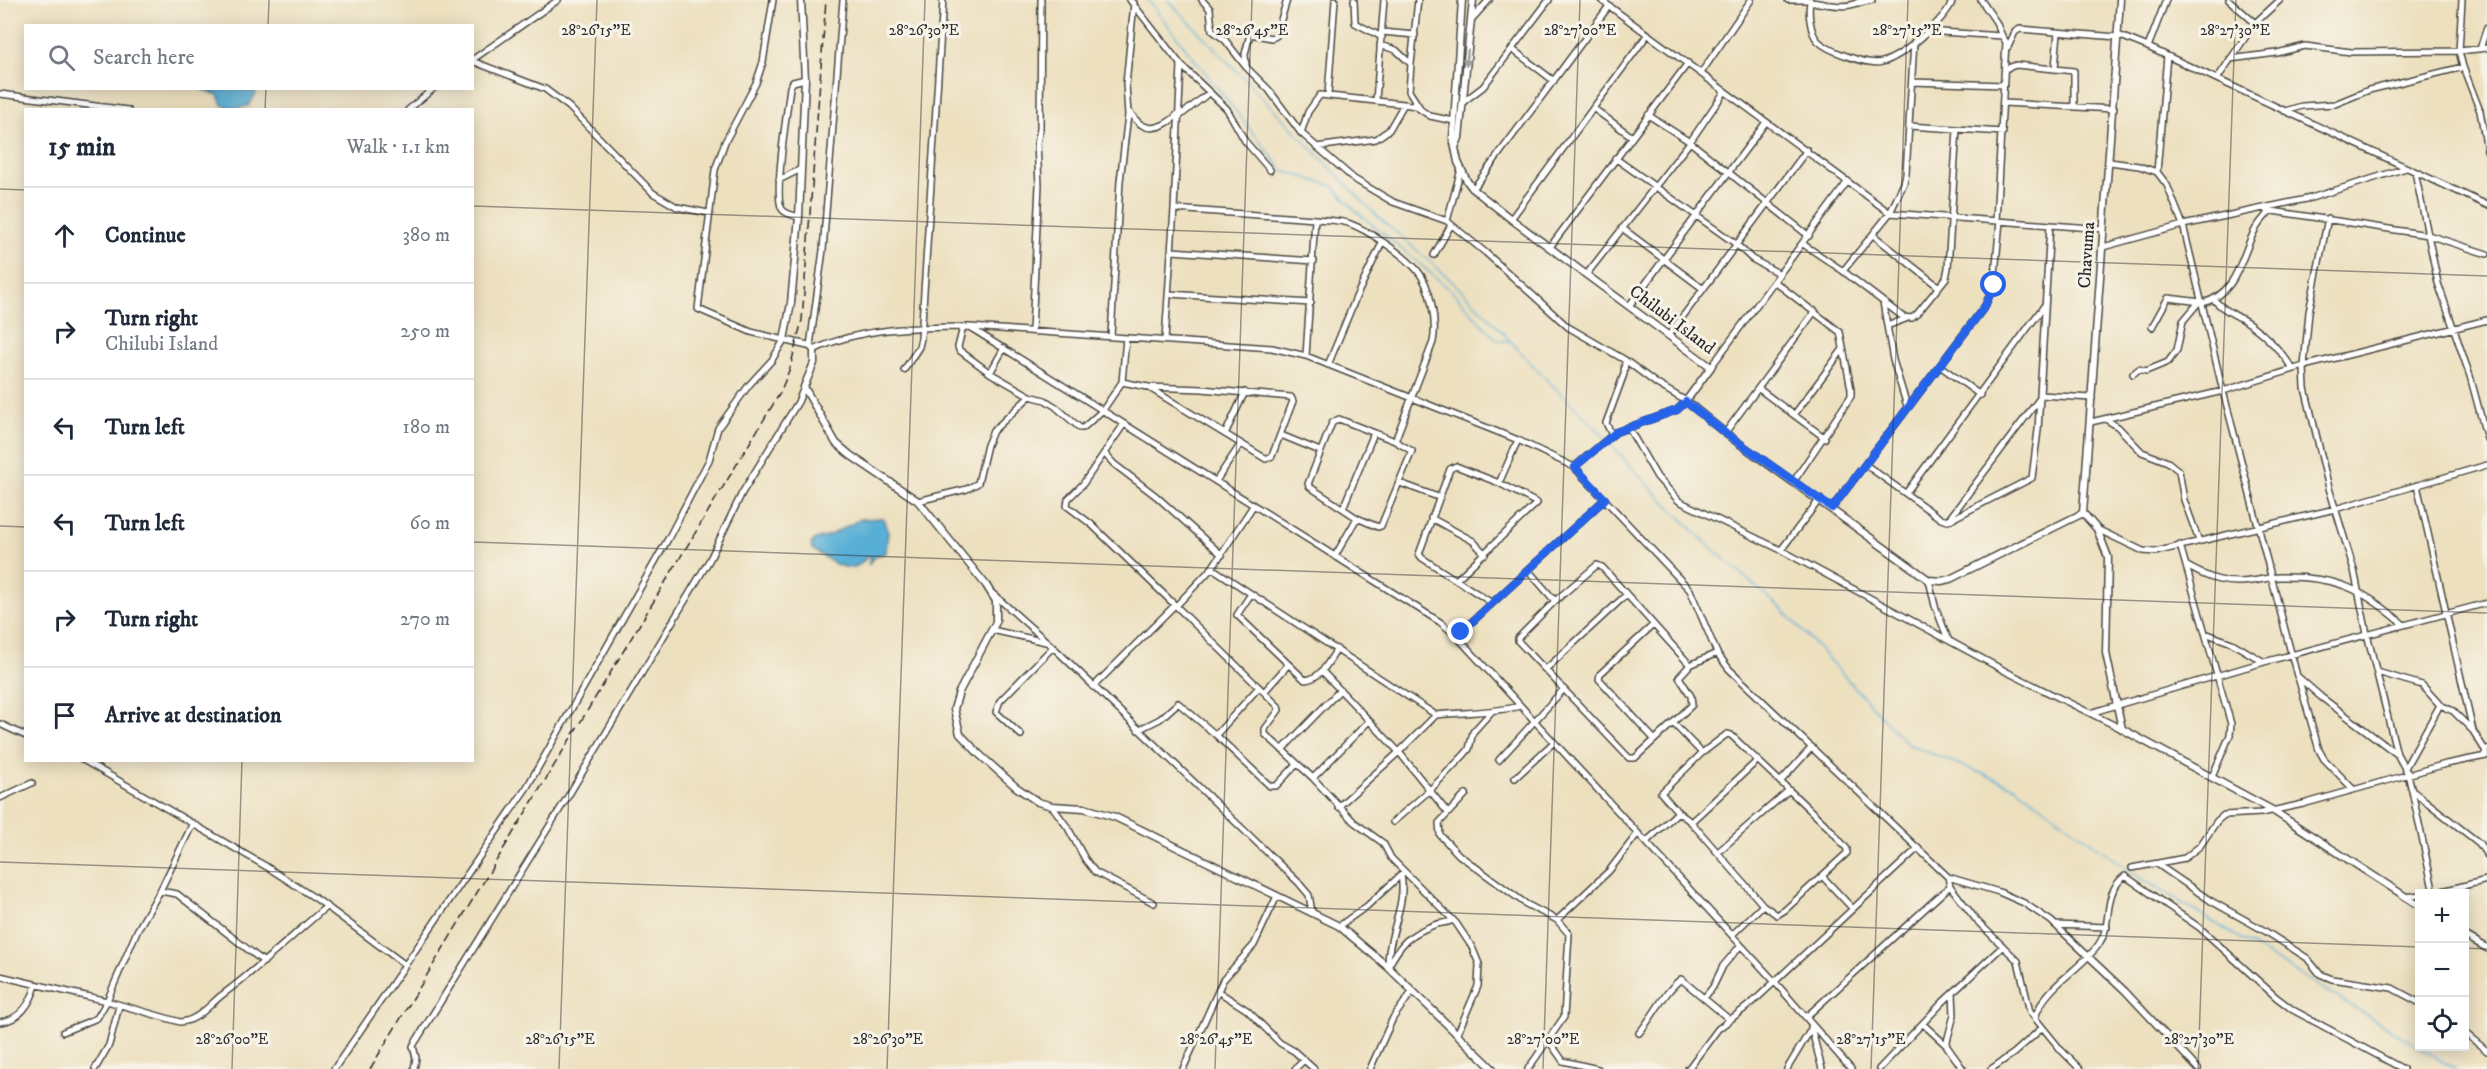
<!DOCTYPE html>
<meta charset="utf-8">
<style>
:root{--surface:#fff;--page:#f2f2f3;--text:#1f2937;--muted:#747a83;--line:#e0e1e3}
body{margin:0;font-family:"IM FELL DW Pica",serif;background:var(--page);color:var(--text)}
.controls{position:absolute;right:18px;bottom:18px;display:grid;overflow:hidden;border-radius:0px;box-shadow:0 3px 15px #0003}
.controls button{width:54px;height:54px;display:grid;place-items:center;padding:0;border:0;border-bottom:2px solid var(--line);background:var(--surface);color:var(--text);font:30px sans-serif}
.stop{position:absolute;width:18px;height:18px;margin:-14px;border:4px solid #2563eb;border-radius:50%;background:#fff}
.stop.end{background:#2563eb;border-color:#fff;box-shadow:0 2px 6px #0008}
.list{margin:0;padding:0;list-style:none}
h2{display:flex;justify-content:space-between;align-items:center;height:78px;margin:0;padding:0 24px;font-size:26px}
h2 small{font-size:20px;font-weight:400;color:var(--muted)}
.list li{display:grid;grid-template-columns:39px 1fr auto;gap:18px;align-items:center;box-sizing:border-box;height:96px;padding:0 24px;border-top:2px solid var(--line)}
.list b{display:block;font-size:22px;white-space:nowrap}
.list p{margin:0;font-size:20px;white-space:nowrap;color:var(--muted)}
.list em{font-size:20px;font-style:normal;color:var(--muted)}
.icon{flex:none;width:33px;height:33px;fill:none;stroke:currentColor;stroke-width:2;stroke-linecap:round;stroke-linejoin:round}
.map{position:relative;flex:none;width:2487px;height:1069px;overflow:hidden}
.search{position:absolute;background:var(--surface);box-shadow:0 3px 15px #0003;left:24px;top:24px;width:450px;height:66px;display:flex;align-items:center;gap:15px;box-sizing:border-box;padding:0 21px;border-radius:0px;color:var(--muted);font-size:22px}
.panel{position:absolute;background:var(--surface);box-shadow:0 3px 15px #0003;left:24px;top:108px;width:450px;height:654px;border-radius:0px}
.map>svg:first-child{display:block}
.water{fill:#58afd5;stroke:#426d80;stroke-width:1.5}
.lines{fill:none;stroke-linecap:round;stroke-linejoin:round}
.stream{stroke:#58afd5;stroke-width:1.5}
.minor-casing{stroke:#484641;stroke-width:8}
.tertiary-casing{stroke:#484641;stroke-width:9}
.minor{stroke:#fff;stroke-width:5}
.tertiary{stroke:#fff;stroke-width:6}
.rail{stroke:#2b2b2b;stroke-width:1.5;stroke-dasharray:9 4.5;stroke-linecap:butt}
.oneway{fill:#a0a0a0}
.route{stroke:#2563eb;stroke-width:8}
.ticks{fill:none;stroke:#2b2b2b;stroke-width:1.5;stroke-opacity:0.45}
.labels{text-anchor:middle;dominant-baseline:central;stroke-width:6;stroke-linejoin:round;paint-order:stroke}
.street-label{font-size:18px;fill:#2b2b2b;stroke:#f7f3e8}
.ticks-label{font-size:15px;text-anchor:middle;fill:#2b2b2b;stroke:#f7f3e8;stroke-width:6;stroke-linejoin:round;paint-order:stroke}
</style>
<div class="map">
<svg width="2487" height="1069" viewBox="0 0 2487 1069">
<rect width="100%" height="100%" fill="#f7f3e8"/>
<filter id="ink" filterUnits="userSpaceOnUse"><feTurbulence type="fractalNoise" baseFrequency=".0167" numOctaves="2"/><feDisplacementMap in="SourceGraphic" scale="12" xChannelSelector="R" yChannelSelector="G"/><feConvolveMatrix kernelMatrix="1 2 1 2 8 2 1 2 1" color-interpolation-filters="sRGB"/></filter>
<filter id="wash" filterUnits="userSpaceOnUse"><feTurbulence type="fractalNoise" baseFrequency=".008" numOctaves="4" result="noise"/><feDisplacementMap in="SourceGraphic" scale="24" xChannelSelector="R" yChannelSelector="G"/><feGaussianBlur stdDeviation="1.35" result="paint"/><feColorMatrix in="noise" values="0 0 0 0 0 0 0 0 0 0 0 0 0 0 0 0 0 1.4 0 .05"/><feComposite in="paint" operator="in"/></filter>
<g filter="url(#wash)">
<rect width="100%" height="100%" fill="#ede0bf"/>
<!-- water -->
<path class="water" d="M201 89H254L256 94 248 106 233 109 222 105 218 95Z
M883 518 888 532 886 553 876 556 868 565 871 557 869 556C864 558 862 564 857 566 841 573 825 556 812 549L811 544 815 539 826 537 861 519Z"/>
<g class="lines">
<!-- stream -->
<path class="stream" d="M1148 0 1283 171 1333 186 1356 211 1452 291 1494 337 1500 341H1511
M1168 0 1378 217 1442 272 1483 311 1538 371 1606 438
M1609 442 1644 481 1708 545 1783 610 1907 744 2016 787 2136 875 2455 1069"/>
</g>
</g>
<g filter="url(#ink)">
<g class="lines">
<defs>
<path id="minor" d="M1130 0 1181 65
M1202 0 1210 9 1212 30 1225 40 1246 67 1269 90 1301 133 1354 179 1393 202 1447 221 1486 253 1568 327 1625 360 1657 384 1686 401 1677 410 1616 432 1574 467
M1354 0 1355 23 1382 37
M1601 0 1890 213 1904 183 1906 174 1914 42
M1788 0H1810
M1861 0C1849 11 1825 3 1810 2 1808 12 1810 33 1818 41 1828 51 1869 66 1882 62 1903 57 1945 20 1953 0
M1981 0 1996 22 2002 36
M2229 0 2255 23
M2462 0 2459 51 2463 67 2480 111 2487 150
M1859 3 1872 0
M1471 20 1489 0
M1926 31 2002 36 2006 42 1996 221
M1382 32 1415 35
M2118 35 2148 47 2487 205
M1380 45 1396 50 1411 64 1409 91 1420 108
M2008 47 2015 32 2020 29 2117 37
M2148 47 2166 0
M1512 49 1554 81
M2480 49 2487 27
M2230 59 2277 53 2305 46 2351 52 2459 51 2487 48
M472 60 558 0
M472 61 545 89 569 107 653 193 677 207 708 213
M1411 64 1418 0
M1246 66 1245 54 1250 34 1272 38 1276 36 1287 0
M2055 68 2058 32
M2005 69 2016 65 2074 71V106
M1701 73 1751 0
M2217 79 2255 23 2280 0
M1912 82 2004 85
M0 94 128 110
M1328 95 1335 0
M1376 100 1384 0
M1463 102 1483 87 1549 0
M2004 103 2114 109
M1593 108 1631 136
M408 110 434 88
M1128 111C1133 115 1136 122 1142 125 1155 133 1173 121 1180 111
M2285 111 2302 106 2335 104 2369 90 2463 67
M1648 115 1690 142 1809 236
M1180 116 1210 92
M1909 126 2003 132
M1301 133 1308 112 1320 95 1404 104 1415 106 1430 116 1454 121
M1316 147 1376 139 1389 130 1404 104
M1615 158 1736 244 1752 259 1780 274
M2110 162 2139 166 2157 172 2167 185 2183 225 2223 391 2297 676 2321 697 2397 754
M2157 172 2167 56
M2415 172 2438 283 2470 376 2487 439
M779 180 801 169
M1473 189 1609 6
M1174 209 1181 65 1227 109 1245 141 1270 170
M2266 210 2428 235 2487 254
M799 217C793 215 785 214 782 209 773 198 788 106 790 87L793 82 805 79
M1315 219C1326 220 1337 220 1348 223 1368 230 1403 254 1417 270 1431 286 1437 322 1433 342L1395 441
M1511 219 1648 34
M1447 221 1461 169
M1622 228 1702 288
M1873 235 1939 287
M1803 244 1843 271 1903 317 1912 318 1917 314 1946 278 1948 268 1957 129
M1550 247 1688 63
M2103 247 2183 225 2311 198 2406 168
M1172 251 1314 261
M1434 255 1451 225
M1843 271 1890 213 2104 229
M1586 275 1690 142 1725 91
M1775 282 1840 332 1851 389V396L1794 481
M1169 294 1311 303
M2214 300C2225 312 2237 315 2250 324 2268 337 2281 351 2293 369
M1883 302 1893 360 1907 406
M2203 303C2238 293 2240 258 2255 230 2259 223 2265 217 2270 211
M1629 306 1766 122
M1887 326 1908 318
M963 327 958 347 959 350 990 373 1030 396 1045 400 1056 407 1080 428H1083L1103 410 1122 382 1126 338
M2152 327 2168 298 2201 302
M971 328 1440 622 1458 637
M1032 331 1039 185 1037 143 1040 129 1041 0
M1669 335 1807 150
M1111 336 1120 181 1128 115 1126 84 1134 3
M1165 340 1174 209 1315 219 1306 356
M810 346 823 250 843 0
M814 350C861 327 918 327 970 327L1272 348 1306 356 1518 440 1574 467 1690 590 1717 653 1729 669 1948 877 1950 886 1806 1017
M1328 365 1357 295 1382 243
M1940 366 1980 395
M2304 366 2309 312 2328 218
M1711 367 1848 181
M2304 367 2305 388 2329 488 2354 570 2367 634 2397 754 2408 774 2412 791 2434 894
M904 370 919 347 921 338 943 0
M990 373 1004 348
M2133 374 2139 369 2146 371 2168 362 2177 350 2183 321 2199 302
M1122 382 1148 387 1202 389 1291 397 1293 401 1272 456 1266 459 1148 387
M1759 389 1825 438
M2040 395 2092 398
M1794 415 1843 349
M1339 419 1395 441 1412 451 1381 526 1378 527 1357 518 1310 487 1308 484 1332 423Z
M2107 420 2118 427 2142 452 2168 462 2179 471 2184 500 2199 541
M2091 422 2223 391 2304 366 2487 320
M1124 424 1083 484 1068 499 1067 506 1091 524 1176 606
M1628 427 1657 477 1679 501 1781 550 2007 672 2122 729
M1725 433 1815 311
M1225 434 1245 392
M1281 435 1320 451
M1612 435 1606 423 1624 374 1625 360
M1104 453 1114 464 1156 496 1222 555
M1866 465 1941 519 1948 521 2032 478 2038 430 2050 225
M1216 481 1240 445
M1400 483 1438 497
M1499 483 1518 440
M2417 485 2473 731 2485 750
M1906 493 2044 306
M1605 499 1461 632 1458 637 1460 640 1774 981 1851 1069
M918 501 967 489 978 483 987 445 993 431 1030 396
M1253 506 1212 568 1176 606 1278 706 1279 710 1265 729V734L1313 778 1369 721
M1343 508 1374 433
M1832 508 1985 306 1994 285 2000 221
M1431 518 1473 541 1485 554
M1949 519 2040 398
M2097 529 2143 551 2155 552 2335 509 2487 465
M2180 545 2231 724 2230 735 2212 777
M1781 550 1820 499
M1335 556 1357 518
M2187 566C2208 578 2226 585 2251 581 2260 580 2270 577 2279 577 2335 576 2362 588 2403 624
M1212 568 1436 715 1399 752 1322 671
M1528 570 1555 601
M1456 580 1537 503 1499 483 1456 466 1450 469 1419 554 1422 558 1492 603
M1929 580 1935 606 1948 639
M992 593 1053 647
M1251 594 1237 615 1305 680C1321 679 1329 661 1337 649
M1653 625 1600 674 1599 679 1654 739
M992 630 1046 642
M2205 633 2232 643 2264 662
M1690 665 1602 567 1597 565 1555 601 1518 638V641L1629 758H1635L1692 705 1691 696 1679 677 1690 665 1717 653
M1546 669 1626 595
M2377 672 2422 685 2440 705 2453 711 2472 730
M2298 677 2319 750 2324 759 2353 789
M1093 687 1175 605
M1259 687 1216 735 1270 786H1276L1297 764
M1264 692 1288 665
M2090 713 2264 662 2487 603
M1436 715C1464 712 1493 713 1520 706
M0 724 26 736
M1674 724 1702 753
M1138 730 1160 719 1178 703 1216 735
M1021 735 996 712 1000 701 1053 647 1298 882 1309 895 1312 912
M1282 750 1340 690
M83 760 267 867 318 900 404 964
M1499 760 1563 690
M2405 768 2440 705
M1313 778 1354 822 1383 843 1391 858 1456 923 1472 947 1479 964 1478 986 1459 1030 1455 1033
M1515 778 1554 742
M1780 782 1812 747
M2414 792 2479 843 2487 855
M1466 794 1439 823 1440 835 1459 855 1526 904 1557 920 1569 934 1564 1017 1528 1069
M0 798 32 783
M1052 806 1068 828 1085 859 1095 872 1154 903
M1338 807 1399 752 1448 813
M1393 822 1430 790 1464 755 1469 749 1473 732 1492 711
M1691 822 1757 761
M1646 842 1678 812
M1718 852 1789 790 1731 735 1727 734 1702 753 1661 793 1678 812 1691 822 1763 905 1777 915 1785 910 1847 853V849L1831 830 1789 790
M2157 864 2211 901 2265 931 2307 958 2320 974 2332 979 2392 988 2420 1003
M2132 868 2185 858 2200 846 2217 821 2224 815 2262 813 2303 804 2446 764 2486 756 2485 750 2487 749
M1401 875C1407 906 1387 935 1388 967 1401 943 1408 935 1434 925 1441 922 1446 924 1453 920
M1822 876 1852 908
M1948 877 1999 892 2024 903 2051 921 2125 991 2198 1069
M1950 886 1977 921 2018 961 2030 1012 2061 1050 2080 1069
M160 891 177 894 264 962
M2430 894 2487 880
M2405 897 2420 895
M1557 920 1609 871 1638 833
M2055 925 2107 927
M1339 926 1367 906 1402 874
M1732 935 1763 905
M0 976 107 1001 137 931 160 891 193 823
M1219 992 1247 1010 1280 1043 1294 1051 1314 1069
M1953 993 1954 1015 1946 1045 1963 1069
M1704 998 1713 987 1723 966 1741 945
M2035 1018C2045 985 2081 970 2099 944 2114 922 2101 894 2125 876L2200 928 2276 997 2293 1010 2403 1069
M0 1022C20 1020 31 1003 36 985
M1923 1024 1946 1045
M1811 1027 1822 1069
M63 1032 97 1018 107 1001 180 1022C198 1021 209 1005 222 995 259 968 292 936 326 907
M2464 1032 2487 1051
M1639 1033C1653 1017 1664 992 1681 979L1730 1020
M1549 1041 1563 1061 1598 1069
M95 1069 109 1045 119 1006
M334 1069 527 787 668 539 709 460 718 428 749 385 772 360 784 340 751 332 698 309 715 170 725 142 756 83 763 62 773 0
M414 1069 416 1058 413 1046 570 793 710 559 742 493 798 402 804 387
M1183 1069 1223 980 1254 945 1277 896
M1295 1069 1304 1060
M1370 1069 1393 1018 1412 992
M1688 1069 1718 1029 1753 1002 1918 848
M1787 1069 1811 1029
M1879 1069 1943 1002 2003 946
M1991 1069 2014 1053 2042 1028"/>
<path id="tertiary" d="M801 0 805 79 799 217 791 303 784 340 810 346 814 350V363L804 387 836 443 850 455 918 501 986 585 996 601V622L959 692 954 709 960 734 979 754 1016 787 1038 802 1052 806 1084 808 1115 817 1339 926 1388 967 1493 1069
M1462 0 1453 138 1458 162 1467 181 1473 189 1511 219 1711 367 1686 401 1725 433 1929 580 1941 581 1950 579 2083 513
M1456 145 1459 138 1473 0
M2083 513 2097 529 2108 557 2106 653 2122 729 2272 810 2420 906
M2083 513 2120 0
M2464 935 2487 948"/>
</defs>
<!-- minor casing -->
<use href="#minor" class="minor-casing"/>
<!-- tertiary casing -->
<use href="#tertiary" class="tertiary-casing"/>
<!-- minor -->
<use href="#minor" class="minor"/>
<!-- tertiary -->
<use href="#tertiary" class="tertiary"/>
<!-- rail -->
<path class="rail" d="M370 1069 780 393 790 368 802 320 826 0"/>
</g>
<!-- one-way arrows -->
<defs><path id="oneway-solid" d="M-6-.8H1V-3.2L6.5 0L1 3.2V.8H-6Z" transform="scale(1.5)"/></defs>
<use class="oneway" href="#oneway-solid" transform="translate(1467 58) rotate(96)"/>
</g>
<g class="lines" filter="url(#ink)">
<!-- route -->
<path class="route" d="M1461 632 1605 499 1575 467 1616 432 1677 410 1686 402 1725 433 1832 508 1985 306 1994 285"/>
</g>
<!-- ticks -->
<path class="ticks" d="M268 26 269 0M265 110 266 88M0 189 26 190M472 206 2487 276M0 526 26 527M472 542 2487 613M0 862 2420 947M2464 948 2487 949M232 1069 242 760M559 1069 597 0M887 1069 925 0M1215 1069 1252 0M1543 1069 1580 0M1871 1069 1908 0M2198 1069 2236 0"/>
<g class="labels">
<!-- street labels -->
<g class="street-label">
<text transform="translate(2087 255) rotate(-86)">Chavuma</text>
<text transform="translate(1672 320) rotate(37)">Chilubi Island</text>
</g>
</g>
<g class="ticks-label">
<text x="596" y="35">28°26'15"E</text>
<text x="924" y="35">28°26'30"E</text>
<text x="1252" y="35">28°26'45"E</text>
<text x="1580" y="35">28°27'00"E</text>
<text x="1907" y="35">28°27'15"E</text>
<text x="2235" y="35">28°27'30"E</text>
<text x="232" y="1044">28°26'00"E</text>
<text x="560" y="1044">28°26'15"E</text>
<text x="888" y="1044">28°26'30"E</text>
<text x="1216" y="1044">28°26'45"E</text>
<text x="1543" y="1044">28°27'00"E</text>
<text x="1871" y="1044">28°27'15"E</text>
<text x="2199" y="1044">28°27'30"E</text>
</g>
</svg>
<div class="controls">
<button>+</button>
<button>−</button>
<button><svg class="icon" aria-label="locate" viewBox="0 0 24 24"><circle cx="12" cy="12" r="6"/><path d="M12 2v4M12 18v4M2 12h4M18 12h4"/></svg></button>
</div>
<div class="stop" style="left:1994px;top:285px"></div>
<div class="stop end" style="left:1461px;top:632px"></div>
<div class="search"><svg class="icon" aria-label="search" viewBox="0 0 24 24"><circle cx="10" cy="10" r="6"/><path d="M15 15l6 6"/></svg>Search here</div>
<section class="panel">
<h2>15 min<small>Walk · 1.1 km</small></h2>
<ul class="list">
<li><svg class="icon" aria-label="ahead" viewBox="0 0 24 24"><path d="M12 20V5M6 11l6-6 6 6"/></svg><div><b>Continue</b></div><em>380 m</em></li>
<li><svg class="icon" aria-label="right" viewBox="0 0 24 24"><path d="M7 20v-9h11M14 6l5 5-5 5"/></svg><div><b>Turn right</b><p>Chilubi Island</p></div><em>250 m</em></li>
<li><svg class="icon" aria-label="left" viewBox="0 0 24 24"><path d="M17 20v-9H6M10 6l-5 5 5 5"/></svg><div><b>Turn left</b></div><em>180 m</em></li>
<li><svg class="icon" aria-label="left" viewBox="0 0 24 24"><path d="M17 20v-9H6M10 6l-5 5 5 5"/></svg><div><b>Turn left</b></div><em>60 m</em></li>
<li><svg class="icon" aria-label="right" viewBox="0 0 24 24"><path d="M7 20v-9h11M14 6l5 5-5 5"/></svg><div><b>Turn right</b></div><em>270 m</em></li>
<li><svg class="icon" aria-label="arrive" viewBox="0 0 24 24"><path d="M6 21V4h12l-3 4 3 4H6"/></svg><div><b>Arrive at destination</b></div></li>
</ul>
</section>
</div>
